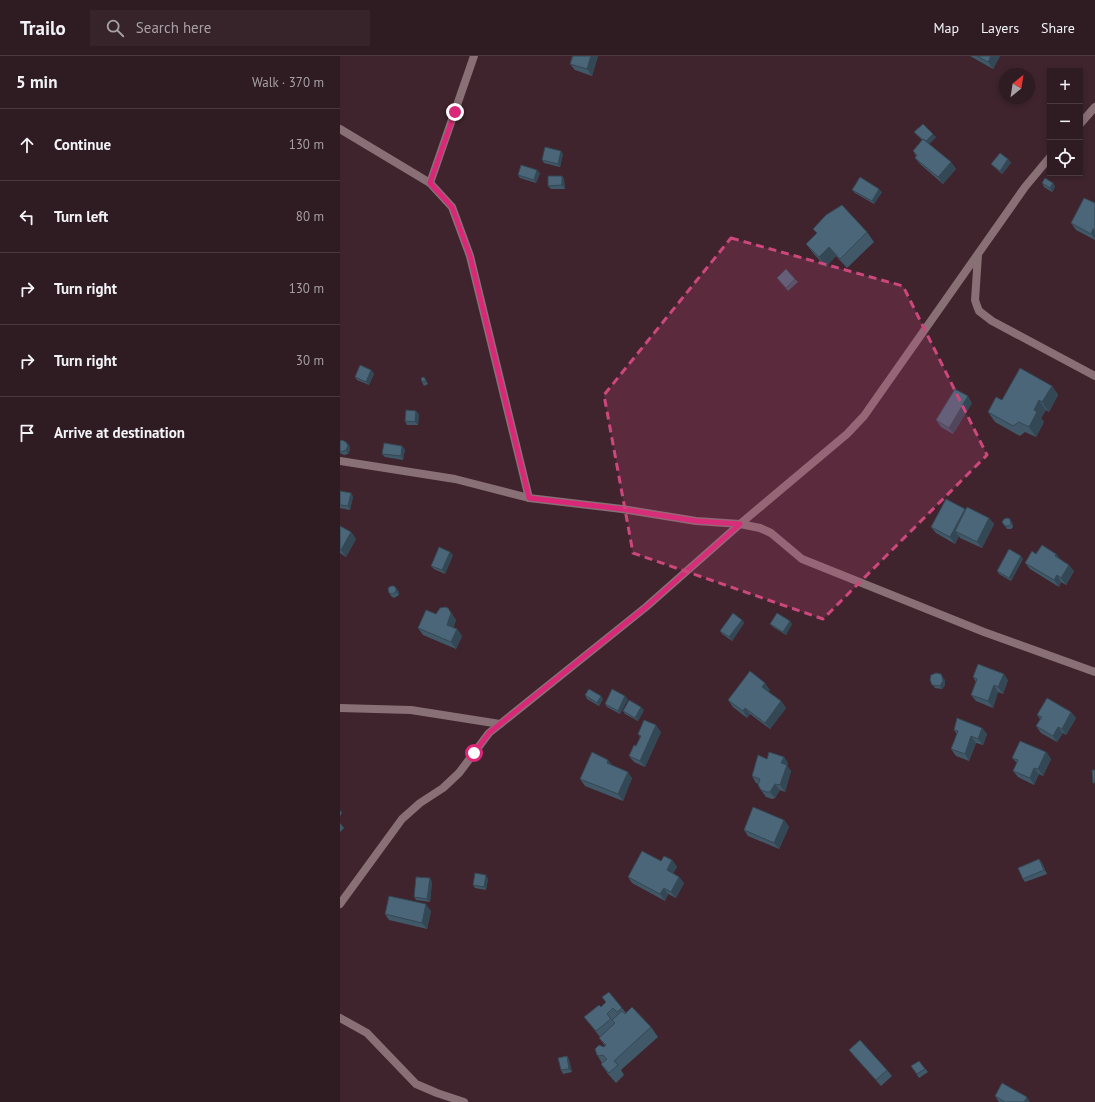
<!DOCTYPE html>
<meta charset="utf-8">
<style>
:root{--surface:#2f1b22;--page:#37242a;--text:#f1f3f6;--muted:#a7a1a5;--line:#4a3940}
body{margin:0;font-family:"PT Sans",sans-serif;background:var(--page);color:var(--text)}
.controls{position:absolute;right:12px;top:12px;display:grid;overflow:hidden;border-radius:0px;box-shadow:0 2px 6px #0003}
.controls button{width:36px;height:36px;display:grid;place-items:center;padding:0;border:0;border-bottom:1px solid var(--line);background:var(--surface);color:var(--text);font:20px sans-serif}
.compass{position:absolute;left:659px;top:12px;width:36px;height:36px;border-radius:50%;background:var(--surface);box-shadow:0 2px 6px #0003;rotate:30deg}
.stop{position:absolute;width:12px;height:12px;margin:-9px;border:3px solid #db2777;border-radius:50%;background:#fff}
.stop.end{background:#db2777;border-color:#fff;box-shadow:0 1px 4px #0008}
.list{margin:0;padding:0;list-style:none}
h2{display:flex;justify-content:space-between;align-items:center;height:52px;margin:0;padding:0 16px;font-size:17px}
h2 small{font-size:13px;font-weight:400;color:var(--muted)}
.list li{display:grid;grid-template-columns:26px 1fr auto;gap:12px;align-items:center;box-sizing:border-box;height:72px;padding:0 16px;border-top:1px solid var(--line)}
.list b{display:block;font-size:15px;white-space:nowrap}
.list em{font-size:13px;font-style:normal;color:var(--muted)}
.icon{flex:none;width:22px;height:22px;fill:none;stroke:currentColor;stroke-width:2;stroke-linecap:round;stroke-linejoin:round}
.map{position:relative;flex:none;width:755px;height:1046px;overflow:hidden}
header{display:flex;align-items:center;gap:24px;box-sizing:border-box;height:56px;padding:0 20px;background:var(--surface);border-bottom:1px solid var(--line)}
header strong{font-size:19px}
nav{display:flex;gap:22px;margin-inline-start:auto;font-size:14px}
.search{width:280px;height:36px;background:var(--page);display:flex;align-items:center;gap:10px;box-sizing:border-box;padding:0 14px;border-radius:0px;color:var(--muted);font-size:15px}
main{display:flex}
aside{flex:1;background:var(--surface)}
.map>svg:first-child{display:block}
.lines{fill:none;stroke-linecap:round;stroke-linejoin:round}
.service{stroke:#896f76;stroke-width:8}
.minor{stroke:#896f76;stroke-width:8}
.wall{fill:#405867}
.shaded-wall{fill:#344754}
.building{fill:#4b6678;stroke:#344754}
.route{stroke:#db2777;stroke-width:5}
.marked{fill:#cc487c;fill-opacity:0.2;stroke:#cc487c;stroke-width:3;stroke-dasharray:8 5;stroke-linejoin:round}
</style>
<header>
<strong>Trailo</strong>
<div class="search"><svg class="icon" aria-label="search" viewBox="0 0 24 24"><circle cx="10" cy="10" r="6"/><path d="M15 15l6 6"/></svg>Search here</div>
<nav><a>Map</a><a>Layers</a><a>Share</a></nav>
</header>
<main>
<aside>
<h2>5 min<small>Walk · 370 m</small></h2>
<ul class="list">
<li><svg class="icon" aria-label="ahead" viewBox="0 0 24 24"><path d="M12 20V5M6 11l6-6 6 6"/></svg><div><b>Continue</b></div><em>130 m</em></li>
<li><svg class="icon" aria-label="left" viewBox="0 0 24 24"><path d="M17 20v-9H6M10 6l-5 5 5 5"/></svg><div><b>Turn left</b></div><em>80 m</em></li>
<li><svg class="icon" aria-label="right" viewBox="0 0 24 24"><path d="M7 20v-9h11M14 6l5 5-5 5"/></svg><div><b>Turn right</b></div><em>130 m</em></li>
<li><svg class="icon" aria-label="right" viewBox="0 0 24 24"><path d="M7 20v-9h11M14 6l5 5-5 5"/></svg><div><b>Turn right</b></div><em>30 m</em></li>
<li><svg class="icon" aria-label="arrive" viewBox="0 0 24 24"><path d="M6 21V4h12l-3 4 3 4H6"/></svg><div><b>Arrive at destination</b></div></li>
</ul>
</aside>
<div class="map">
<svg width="755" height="1046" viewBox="0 0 755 1046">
<rect width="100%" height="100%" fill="#3f242d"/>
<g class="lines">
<!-- service -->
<path class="service" d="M0 73 90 127 112 151 130 200 189 442
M90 127 134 0
M0 405 115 423 189 442 282 453 356 465 400 468
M0 652 71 654 160 668"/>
<!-- minor -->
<path class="minor" d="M740 68 755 51
M638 199 635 244 637 250 639 255 652 265 755 320
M400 468 420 472 431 477 462 503 644 576 755 616
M0 848 62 763 80 747 103 732 119 717 149 677 306 551 400 468 507 378 524 360 685 131 710 101
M0 962 27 977 76 1028 97 1037 124 1046"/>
</g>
<!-- wall -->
<path class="wall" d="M231 0H258L252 20 235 14 230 8 232 0Z
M630 0H660L653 13Z
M574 76 596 81 589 88 611 106 616 113 603 128 580 108 575 102 576 100 573 95 582 84Z
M223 98 220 111 204 107 202 104Z
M668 103 671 107 662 118 654 111 651 108Z
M200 117 196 127 180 122 178 119Z
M222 120 224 123 225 133H211L208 130Z
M702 127H713L715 131 712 136 704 131Z
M512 134 542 136 534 148 515 137Z
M755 147V184L736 174 731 167Z
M473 173 527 176 534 186 507 212 496 200 486 211 473 197 466 188 477 177Z
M437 222 455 223 458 226 448 235Z
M31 314 34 318 29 329 17 324 15 321Z
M84 321 88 328 84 330 82 326Z
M712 330 718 339 709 356 706 354 701 362 704 366 696 381 685 376 680 380 655 366 648 356 662 344Z
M632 347 613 378 601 371 596 364Z
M79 358 78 369H67L65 365Z
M0 385 6 386 9 389 10 394 8 398 4 399 0 397Z
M65 393 63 404 45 401 42 398Z
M0 435 11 437 13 441 10 454 0 452Z
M625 453 649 462 654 468 642 492 620 482 619 480 615 488 596 477 591 471Z
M662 466H672L673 471 671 473H667Z
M0 470 11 476 16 483 6 501 0 497Z
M696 498H716L720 503 734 515 726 529 721 526 719 531 690 513 685 507Z
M113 499 105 518 94 513 91 510Z
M683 503 671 525 659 518 657 515Z
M56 532 59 536V539L54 542 51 540 49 537Z
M108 552 116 564 113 572 117 573 122 580 116 593 83 579 78 572 96 558Z
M402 564 404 567 392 585 382 578 380 575Z
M430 568H452L446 579 433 571Z
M633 621 668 624 663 638 658 636 653 652 636 645 631 639 636 626Z
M590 624H605V629L602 633 595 632Z
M430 634 428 636 441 645 446 652 430 673 410 658 407 662 393 651 388 644Z
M245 639 261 640 263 643 259 650 247 643Z
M288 643 280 658 267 651 265 648Z
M304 654 298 665 285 658 283 655Z
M731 656 736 662 726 679 723 677 717 686 701 677 696 670 700 663 697 659Z
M642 672 647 678 643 689 636 687 629 705 616 700 611 693 617 678 614 674Z
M321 676 305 711 294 706 289 700 296 690 300 681 298 678Z
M706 696 711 703 703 720 699 718 694 729 678 721 673 715 677 707 672 702Z
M444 701 448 707 447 710 451 715 445 736 440 734 435 742 432 743 426 741 421 734 418 728 416 727 412 720 427 703Z
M272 709 292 722 283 745 245 730 240 723Z
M0 754 2 757 0 760Z
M444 764 449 771 439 793 408 780 404 774Z
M0 767 4 772 0 776Z
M699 803 702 807 707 818 685 826 683 823Z
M332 804 337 811 333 817 339 821 344 827 336 842 328 838 325 845 292 827 288 821 321 805Z
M148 823 146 834 135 832 133 829Z
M92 826 90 846 76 844 74 841Z
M91 855 87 873 49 864 45 858Z
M262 941 282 952 286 957 311 971 318 981 281 1014 284 1019 276 1027 268 1018 261 1008 262 1007 257 999 265 990 259 982 260 981 244 961 261 951 266 946Z
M509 994 547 1014 552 1020 541 1030 514 1000Z
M227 1000 229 1004 232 1016 223 1018 221 1014Z
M579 1005 588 1016 579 1022 571 1010Z
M655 1040 690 1046H659Z"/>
<!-- shaded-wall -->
<path class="shaded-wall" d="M251 0H258L252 20 247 13Z
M651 0H660L653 13 648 6Z
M593 78 596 81 588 89 586 86Z
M221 95 223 98 220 111 218 108Z
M668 103 671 107 662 118 660 115Z
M611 106 616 113 603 128 598 121Z
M197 114 200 117 196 127 194 124Z
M222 120 224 123 225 133 222 129Z
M713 127 715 131 712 136 710 132Z
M539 133 542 136 534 148 532 145Z
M753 173 755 175V183L751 178Z
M489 191 496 200 486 211 479 201Z
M31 314 34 318 29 329 26 326Z
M712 330 718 339 709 356 702 346Z
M628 340 632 347 613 378 609 372Z
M699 344 706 354 701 362 704 366 696 381 689 371 694 354Z
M76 355 79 358 78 369 75 366Z
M6 386 9 389 10 394 8 398 6 394Z
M62 390 65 393 63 404 61 400Z
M11 437 13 441 10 454 8 450Z
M625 453 630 460 615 475 619 480 615 488 610 481Z
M649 462 654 468 642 492 637 486Z
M670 463 672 466 673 471 671 468Z
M11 476 16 483 6 501 1 494Z
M110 496 113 499 105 518 102 514Z
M716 498 721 504 715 500Z
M681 500 683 503 671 525 669 522Z
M729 509 734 515 726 529 721 522Z
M717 519 721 526 719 531 714 524Z
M56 532 59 536V539L56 536Z
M111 557 116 564 112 576 107 569Z
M402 564 404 567 392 585 389 581Z
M450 565 452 568 446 579 443 576Z
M117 573 122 580 116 593 111 586Z
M664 618 668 624 663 638 658 631Z
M602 620 605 624V629L602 633 600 630Z
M425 627 430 634 427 638 422 631Z
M654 629 658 636 653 652 648 645Z
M261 640 263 643 259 650 257 647Z
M285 640 288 643 280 658 278 655Z
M441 645 446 652 430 673 425 667Z
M301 651 304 654 298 665 295 662Z
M405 652 410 658 407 662 403 655Z
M731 656 736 662 726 679 722 673Z
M316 669 321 676 305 711 300 705Z
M718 671 723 677 717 686 713 680Z
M642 672 647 678 643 689 638 683Z
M631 680 636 687 629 705 625 698Z
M706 696 711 703 703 720 698 713Z
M444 701 448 707 447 710 451 715 445 736 440 729 441 707Z
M268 704 273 710 267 707Z
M694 712 699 718 694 729 690 722Z
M288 716 292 722 283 745 278 738Z
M435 728 440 734 435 742 430 736Z
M444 764 449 771 439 793 434 787Z
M699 803 702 807 707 818 704 814Z
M332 804 337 811 331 821 327 814Z
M146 819 148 823 146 834 144 831Z
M339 821 344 827 336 842 331 836Z
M90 822 92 826 90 846 87 843Z
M324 832 328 838 325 845 320 838Z
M86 848 91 855 87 873 82 867Z
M227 1000 229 1004 232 1016 229 1013Z
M687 1041 690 1046H684Z"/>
<!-- building -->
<path class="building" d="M233 0H251L247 13 230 8Z
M637 0H651L648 6Z
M583 68 593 78 586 85 583 83V84L574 76Z
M583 83 611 106 598 121 575 102 577 99 573 95Z
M205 91 221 95 218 108 202 104Z
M660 97 668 103 660 115 651 108Z
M181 109 197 114 194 124 178 119Z
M208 120H222V129L208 130Z
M520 121 539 133 532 145 512 134Z
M705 122 713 127 710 132 702 127Z
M744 142 755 147V173H753L751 178 731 167Z
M502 149 527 176 500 203 489 191 479 201 466 188 477 177 473 173 486 159Z
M446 213 455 223 446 232 437 222Z
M20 309 31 314 26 326 15 321Z
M680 312 712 330 702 346 699 344 694 354 697 356 689 371 679 366 673 370 648 356 656 341 662 344Z
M84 321 86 325 82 326 81 322Z
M615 333 628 340 609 372 596 364Z
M66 354 76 355 75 366 65 365Z
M2 384 6 386 8 390 6 394 1 396 0 395V385Z
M44 387 62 390 61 400 42 398Z
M0 435 11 437 8 450 0 449Z
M606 443 625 453 610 481 591 471Z
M627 451 649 462 637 486 615 475Z
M667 462 670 463 671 468 669 470H665L662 466 664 463Z
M0 470 11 476 1 494 0 493Z
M702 489 716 498 715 500 729 509 721 522 717 519 714 524 685 507 692 495 696 498Z
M99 491 110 496 102 514 91 510Z
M669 493 681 500 669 522 657 515Z
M51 530H54L56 532V536L52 538 49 537 48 532Z
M105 551 108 552 111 557 107 569 117 573 111 586 78 572 86 554 96 558 100 552Z
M393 557 402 564 389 581 380 575Z
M437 557 450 565 443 576 430 568Z
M638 608 664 618 658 631 654 629 648 645 631 639 637 623 633 621Z
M410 615 425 627 422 631 441 645 425 667 405 652 403 655 388 644Z
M596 617 601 618 602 620 603 625 600 630 592 629 590 624 591 619Z
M249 633 261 640 257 647 245 639Z
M272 633 285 640 278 655 265 648Z
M707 642 731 656 722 673 718 671 713 680 696 670 702 661 697 659Z
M289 644 301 651 295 662 283 655Z
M617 662 642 672 638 683 631 680 625 698 611 693 618 675 614 674Z
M304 664 316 669 300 705 289 700 294 689 296 690 301 680 298 678Z
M680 685 706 696 698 713 694 712 690 722 673 715 678 704 672 702Z
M252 696 268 704 267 707 288 716 278 738 240 723Z
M429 696 444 701 441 707 447 709 440 729 435 728 430 736H427L421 734 418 729 420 723 412 720 418 699 427 703Z
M752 714H755V727H753Z
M413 751 444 764 434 787 404 774Z
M302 795 321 805 324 800 332 804 327 814 339 821 331 836 324 832 320 838 288 821Z
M699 803 704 814 683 823 678 812Z
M135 817 146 819 144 831 133 829Z
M76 821 90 822 87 843 74 841Z
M49 840 86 848 82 867 45 858Z
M269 936 282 952 277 956 273 952 267 958 271 963 256 975 244 961 259 949 261 951 266 946 262 941Z
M292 951 311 971 274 1005 278 1009 269 1017 261 1008 267 1003 263 999 259 1000 257 999 255 993 259 989 264 991 266 989 259 982 275 967 272 964 282 955 285 958Z
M520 984 547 1014 536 1024 509 994Z
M227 1000 229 1013 221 1014 218 1002Z
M579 1005 585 1013 577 1018 571 1010Z
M662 1027 687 1041 684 1046H665L655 1040Z"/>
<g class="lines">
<!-- route -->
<path class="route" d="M115 56 90 127 112 151 130 200 189 442 282 453 356 465 400 468 306 551 160 668 149 677 134 697"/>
</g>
<!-- marked area -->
<path class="marked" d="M391 182 563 230 647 399 483 563 293 497 264 339Z"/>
</svg>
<div class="controls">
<button>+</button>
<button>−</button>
<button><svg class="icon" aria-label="locate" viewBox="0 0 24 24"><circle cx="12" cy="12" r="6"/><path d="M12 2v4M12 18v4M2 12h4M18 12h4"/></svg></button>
</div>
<svg class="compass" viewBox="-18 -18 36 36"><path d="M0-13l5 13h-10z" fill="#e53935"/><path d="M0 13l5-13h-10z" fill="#a7a1a5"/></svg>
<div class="stop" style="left:134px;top:697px"></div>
<div class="stop end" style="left:115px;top:56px"></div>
</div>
</main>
